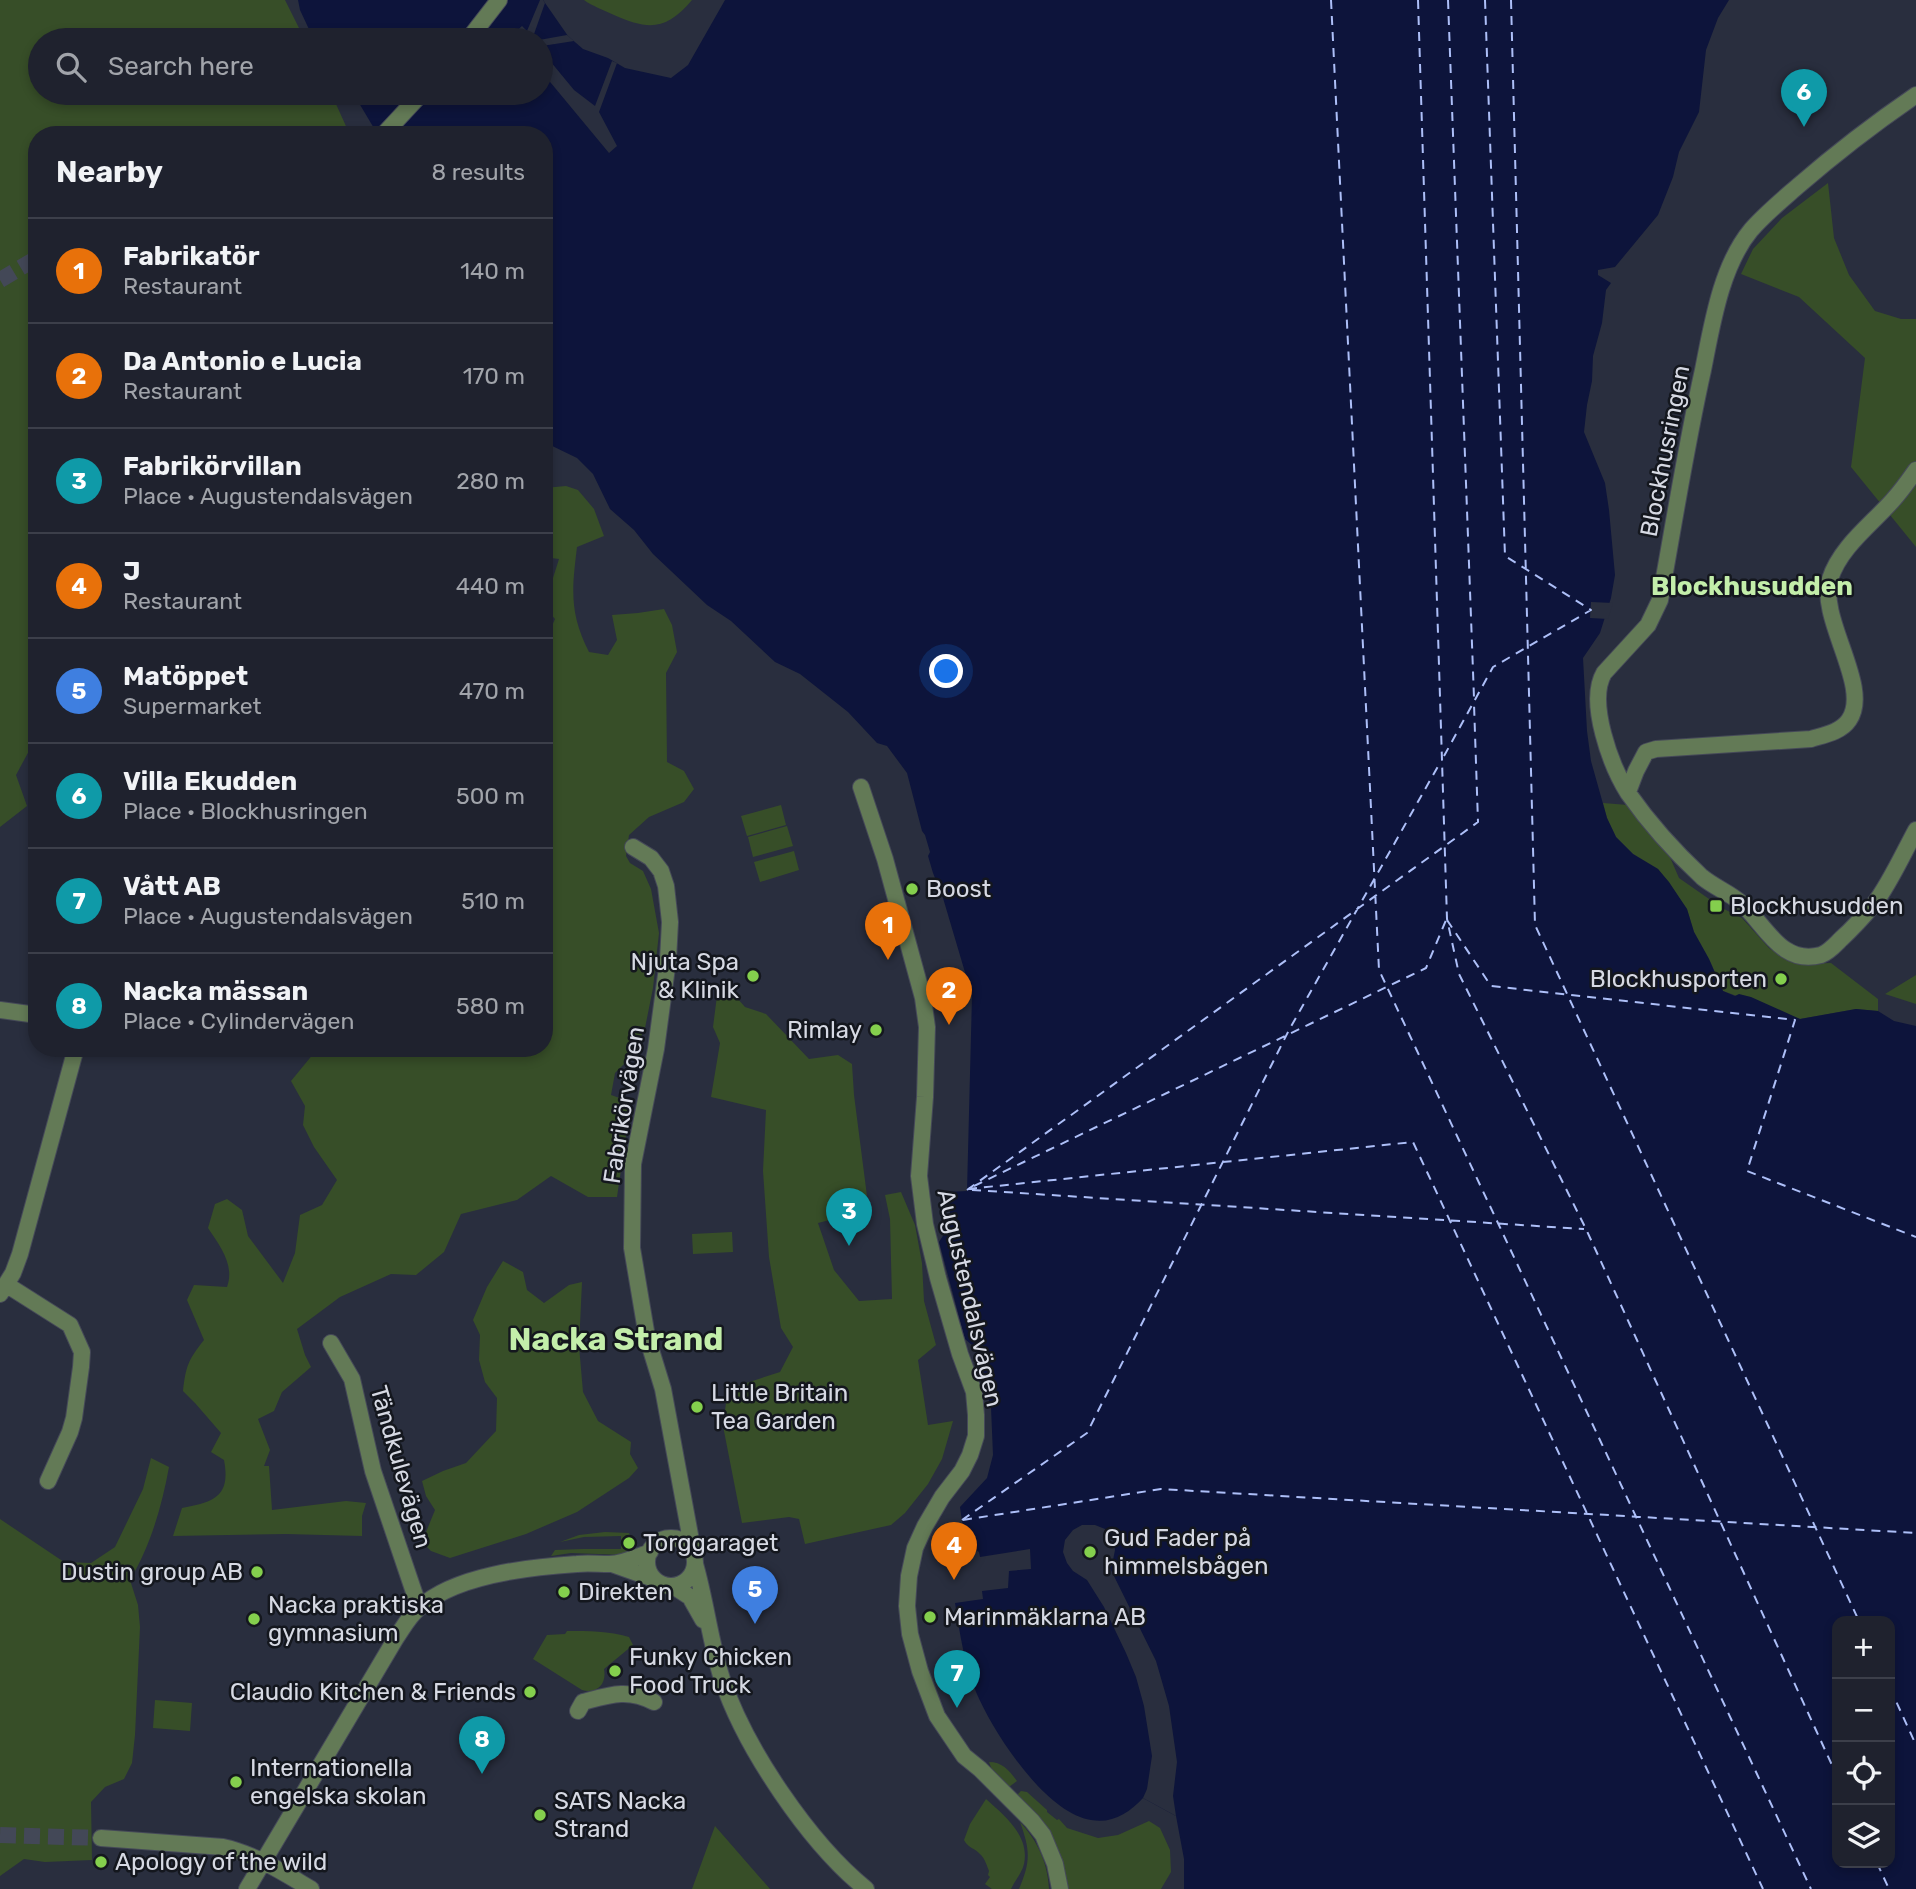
<!DOCTYPE html>
<meta charset="utf-8">
<style>
:root{--surface:#1f222e;--page:#2c2f3a;--text:#f1f3f6;--muted:#a1a4aa;--line:#3c3f4a;--accent:#1a73e8}
body{margin:0;font-family:Rubik,sans-serif;background:var(--page);color:var(--text)}
.controls{position:absolute;right:21px;bottom:21px;display:grid;overflow:hidden;border-radius:14px;box-shadow:0 4px 10px #0003}
.controls button{width:63px;height:63px;display:grid;place-items:center;padding:0;border:0;border-bottom:2px solid var(--line);background:var(--surface);color:var(--text);font:35px sans-serif}
.you{position:absolute;left:947px;top:672px;width:24px;height:24px;margin:-18px;border:5px solid #fff;border-radius:50%;background:#1a73e8;box-shadow:0 0 0 10px #1a73e833}
.badge{display:grid;place-items:center;width:46px;height:46px;border-radius:50%;background:var(--accent);color:#fff;font-size:23px;font-weight:700}
.pin{position:absolute;translate:-50% -58px;filter:drop-shadow(0 2px 4px #0008)}
.pin::after{content:'';position:absolute;top:37px;width:24px;height:21px;background:inherit;clip-path:polygon(0 0,100% 0,50% 100%)}
.list{margin:0;padding:0;list-style:none}
h2{display:flex;justify-content:space-between;align-items:center;height:91px;margin:0;padding:0 28px;font-size:30px}
h2 small{font-size:23px;font-weight:400;color:var(--muted)}
.list li{display:grid;grid-template-columns:46px 1fr auto;gap:21px;align-items:center;box-sizing:border-box;height:105px;padding:0 28px;border-top:2px solid var(--line)}
.list b{display:block;font-size:26px;white-space:nowrap}
.list p{margin:0;font-size:23px;white-space:nowrap;color:var(--muted)}
.list em{font-size:23px;font-style:normal;color:var(--muted)}
.icon{flex:none;width:38px;height:38px;fill:none;stroke:currentColor;stroke-width:2;stroke-linecap:round;stroke-linejoin:round}
.map{position:relative;flex:none;width:1916px;height:1889px;overflow:hidden}
.search{position:absolute;background:var(--surface);box-shadow:0 4px 10px #0003;left:28px;top:28px;width:525px;height:77px;display:flex;align-items:center;gap:18px;box-sizing:border-box;padding:0 24px;border-radius:38px;color:var(--muted);font-size:26px}
.panel{position:absolute;background:var(--surface);box-shadow:0 4px 10px #0003;left:28px;top:126px;width:525px;height:931px;border-radius:28px}
.map>svg:first-child{display:block}
.green{fill:#374e28}
.water{fill:#0d143b;fill-rule:evenodd}
.pier{fill:#292e3e}
.lines{fill:none;stroke-linecap:round;stroke-linejoin:round}
.ferry{stroke:#adbff8;stroke-width:2;stroke-dasharray:9 7;stroke-linecap:butt}
.minor-tunnel{stroke:#434857;stroke-width:16;stroke-dasharray:16 8;stroke-linecap:butt}
.minor-casing{stroke:#454958;stroke-width:18}
.minor{stroke:#637a56;stroke-width:16}
.poi-dot{fill:#84cf4d;stroke:#14171e;stroke-width:2.5}
.labels{text-anchor:middle;dominant-baseline:central;stroke-width:5;stroke-linejoin:round;paint-order:stroke}
.street-label{font-size:24px;fill:#d6d9e3;stroke:#14171e}
.poi-label{font-size:24px;fill:#d6d9e3;stroke:#14171e;text-anchor:start}
.neighbourhood-label{font-size:26px;font-weight:bold;fill:#c3eeaa;stroke:#14171e}
.district-label{font-size:32px;font-weight:bold;fill:#c3eeaa;stroke:#14171e}
</style>
<div class="map">
<svg width="1916" height="1889" viewBox="0 0 1916 1889">
<rect width="100%" height="100%" fill="#292e3e"/>
<!-- green -->
<path class="green" d="M0 0H285L305 40H40V93H331L350 135H37V736L16 775 27 806 0 827Z
M584 0H692C666 31 648 30 614 15 604 10 592 6 584 0Z
M1828 183 1834 238 1849 275 1875 311 1901 319H1916V547L1851 467 1865 358 1799 297 1741 274 1753 249 1782 218Z
M566 486 578 490 594 509 604 536 577 547C572 589 569 613 589 652L608 655 617 640 612 615 638 613 664 609 672 625 677 652 666 673 667 762 684 771 694 789 684 802 649 817 629 835 626 856 630 863 643 871 651 889 659 933 653 988 645 1028 631 1057 615 1073 611 1095 631 1102 617 1197H588L551 1176 517 1200 461 1214 444 1252 416 1275 391 1274 340 1297 297 1329 305 1355 311 1367 282 1392 274 1411 258 1419 270 1450 264 1466H269L272 1510 346 1501 366 1503 362 1516V1536L286 1534 173 1536 182 1508C214 1502 231 1497 224 1460L211 1452 221 1433 195 1403 183 1391C186 1366 188 1360 204 1340L187 1300 194 1285 227 1287C235 1265 220 1246 208 1228L215 1204 227 1199 242 1210 248 1236 283 1283 295 1253 300 1215 322 1205 337 1180 314 1147 303 1125 305 1106 291 1081 314 1053 320 1048H544V633H549L555 619 546 608 544 609V582L553 578 559 559 544 557V488Z
M1603 803 1628 805 1669 855 1679 878 1722 908 1742 918 1769 948 1783 957 1803 964 1831 963 1878 999V1011L1856 1009 1800 1019 1723 991 1709 959 1694 932 1687 909 1658 869 1633 854 1616 837 1607 818Z
M781 805 786 825 747 836 741 816Z
M787 826 793 846 753 857 748 837Z
M794 851 799 870 760 882 754 862Z
M1916 975V1004L1885 994Z
M718 988 730 990 745 1007 766 1014 809 1059 838 1055 852 1064 854 1095 867 1196 861 1212 818 1223 834 1270 859 1301 892 1299 890 1219 885 1195 901 1192 915 1225 922 1263 924 1301 936 1345 918 1360 928 1425 953 1421 942 1459 928 1484 905 1513 891 1525 805 1544 799 1519 789 1517 742 1523 723 1426 727 1395 734 1387 780 1372 793 1347 781 1328 769 1257 763 1171 766 1110 711 1097 720 1043 713 1027Z
M732 1232 733 1252 693 1254 692 1234Z
M503 1261 523 1272 527 1290 544 1303 569 1285 582 1282 579 1346 583 1392 598 1421 631 1442 630 1454 638 1468 629 1478 577 1512 526 1534 450 1558 431 1551 422 1542 435 1510 426 1496 422 1481 443 1471 466 1463 496 1431 497 1398 485 1382 479 1360 480 1335 473 1320 487 1287Z
M151 1458 169 1467C162 1506 150 1547 130 1580L138 1605 140 1627 135 1735 132 1763 124 1779 105 1787 91 1802 92 1860 45 1862 24 1859 0 1876V1519L64 1562 91 1563 115 1547 143 1489Z
M605 1532 629 1533 636 1551 625 1555 571 1553 551 1556 555 1550 583 1549H621V1536L584 1537 560 1542 579 1535Z
M567 1631C588 1631 609 1631 629 1637L633 1645 604 1669C607 1684 597 1694 582 1690L533 1659 547 1635 565 1634Z
M155 1700 192 1703 190 1731 153 1728Z
M989 1762C1002 1762 1009 1770 1017 1781L1009 1787 992 1770Z
M1021 1791 1027 1792 1047 1810V1812L1057 1820 1059 1819 1067 1828 1098 1838 1118 1835 1149 1821 1160 1828 1170 1850 1171 1872 1161 1889H1067L1016 1796Z
M986 1799C1005 1816 1030 1836 1024 1864 1022 1873 1015 1880 1011 1889H992L985 1884 990 1877 988 1875 989 1871C987 1866 985 1859 981 1855 975 1848 968 1848 964 1840L970 1824Z
M1020 1822C1037 1840 1048 1863 1049 1889H1019C1031 1861 1030 1850 1020 1822Z
M715 1826 770 1889H692Z"/>
<!-- water -->
<path class="water" d="M298 0H543L568 36 583 49 608 58 625 68 671 78 688 65 725 0H1729L1718 18 1706 50 1699 112 1679 152 1673 177 1658 215 1615 267 1598 270V275L1611 283 1606 290 1602 323 1593 356 1592 381 1587 405 1584 432 1605 483 1609 510 1615 575 1611 598 1600 633 1583 658 1587 731 1591 761 1607 818 1616 837 1633 854 1658 869 1669 882 1687 909 1694 932 1709 959 1723 991 1735 996 1739 994 1751 997 1800 1019 1856 1009 1878 1011 1894 1021 1916 1026V1889H1184V1859L1176 1816 1143 1798C1129 1813 1112 1824 1091 1820 1045 1813 993 1732 976 1692 964 1663 960 1634 955 1603L983 1599 982 1591 1008 1588 1009 1571 1031 1569 1030 1549 980 1557 979 1552 965 1542 960 1507 987 1478 993 1455 991 1407 984 1383 983 1365 973 1346 965 1339 939 1242C955 1218 950 1218 947 1192L967 1191 972 996 943 898 933 873 928 856 930 852 925 835 922 831 907 773 887 746 877 743 848 712 800 674 775 662 731 621 707 605 653 554 634 530 610 509 593 474 577 458 544 442V135H378L359 103 351 99 350 93H541V40H314L300 10ZM1837 1621H1890V1863H1837Z"/>
<!-- pier -->
<path class="pier" d="M540 0H543L545 3 534 34 539 40 567 35 574 41 542 46 541 48V40H515L511 36 522 26 527 31Z
M541 50 574 90 595 106 612 61 617 63 599 112 617 146 609 153 541 71Z
M1591 602 1613 603 1608 619 1590 618Z
M1082 1525H1095L1105 1529 1113 1539 1115 1550 1112 1565 1110 1568 1156 1661 1169 1706 1177 1762 1173 1796 1176 1816 1143 1798 1147 1789 1152 1756 1144 1706 1136 1677 1126 1653 1104 1607 1087 1580 1073 1571 1067 1563 1063 1552 1065 1540 1073 1530Z"/>
<g class="lines">
<!-- ferry -->
<path class="ferry" d="M1331 0 1379 970 1811 1889
M1418 0 1447 919 1459 974 1586 1229 1837 1776
M1448 0 1474 698
M1511 0 1535 925 1859 1621
M1444 756 1493 667 1591 610 1505 556 1485 0
M1447 920 1491 986 1795 1020 1747 1171 1916 1237
M974 1186 1426 968 1446 920
M968 1189 1413 1142 1763 1889
M967 1190 1478 822 1474 704
M972 1190 1584 1229
M962 1520 1087 1433 1289 1030 1441 761
M963 1520 1161 1489 1916 1533
M1890 1688 1916 1745
M1877 1863 1889 1889"/>
<!-- minor-tunnel -->
<path class="minor-tunnel" d="M0 280 37 258
M0 1835 101 1838"/>
<defs>
<path id="minor" d="M468 40 499 0
M1916 95C1875 123 1836 153 1798 186 1782 200 1765 214 1751 230 1721 266 1712 325 1703 370 1686 446 1674 523 1660 600L1648 625 1604 673C1587 702 1611 766 1628 793 1649 823 1675 852 1702 877 1714 887 1730 893 1741 903 1765 924 1781 966 1821 955 1829 952 1835 945 1841 939 1853 928 1864 916 1874 904 1889 885 1904 852 1916 830
M383 135 422 93
M861 787 885 859 923 998 927 1027 925 1097 919 1176 925 1224 938 1278 960 1354 974 1392 976 1415V1436L970 1455 962 1471 942 1497 925 1526 915 1548 909 1576 907 1606 910 1634 920 1671 937 1716 964 1756 980 1769 1032 1821 1043 1835 1055 1864 1060 1889
M1628 792 1636 771 1646 752 1656 749 1811 739C1824 735 1841 732 1849 720 1872 687 1818 619 1830 579 1840 547 1872 524 1893 500 1902 490 1909 480 1916 470
M633 847 651 858 661 871 666 886 670 922 668 960 656 1049 633 1164 632 1248 647 1337 663 1389 693 1551
M0 1010 37 1015
M7 1285 70 1325 82 1352 81 1367 74 1418 70 1432 48 1481
M0 1294 13 1273 20 1254 76 1048
M331 1343 352 1379 373 1471 419 1607
M647 1562a24 24 0 1 1 48 0a24 24 0 1 1-48 0Z
M612 1564 654 1579
M695 1564C706 1602 710 1641 722 1679 745 1748 809 1843 866 1889
M673 1586 690 1597 703 1620
M578 1711 583 1702C609 1695 628 1688 654 1702
M101 1838 223 1847C255 1854 284 1873 311 1889
M247 1889 396 1638C403 1628 409 1616 419 1608 455 1575 529 1567 577 1564 587 1563 598 1564 609 1564 623 1564 637 1557 650 1552"/>
</defs>
<!-- minor casing -->
<use href="#minor" class="minor-casing"/>
<!-- minor -->
<use href="#minor" class="minor"/>
</g>
<!-- markers -->
<g class="poi-dot">
<circle cx="912" cy="889" r="7"/>
<rect x="1709" y="899" width="14" height="14" rx="3.5"/>
<circle cx="753" cy="976" r="7"/>
<circle cx="1781" cy="979" r="7"/>
<circle cx="876" cy="1030" r="7"/>
<circle cx="697" cy="1407" r="7"/>
<circle cx="629" cy="1543" r="7"/>
<circle cx="1090" cy="1552" r="7"/>
<circle cx="257" cy="1572" r="7"/>
<circle cx="564" cy="1592" r="7"/>
<circle cx="930" cy="1617" r="7"/>
<circle cx="254" cy="1619" r="7"/>
<circle cx="615" cy="1671" r="7"/>
<circle cx="530" cy="1692" r="7"/>
<circle cx="236" cy="1782" r="7"/>
<circle cx="540" cy="1815" r="7"/>
<circle cx="101" cy="1862" r="7"/>
</g>
<g class="labels">
<!-- street labels -->
<g class="street-label">
<text transform="translate(1665 451) rotate(-79)">Blockhusringen</text>
<text transform="translate(624 1105) rotate(-81)">Fabrikörvägen</text>
<text transform="translate(970 1298) rotate(77)">Augustendalsvägen</text>
<text transform="translate(401 1467) rotate(74)">Tändkulevägen</text>
</g>
<!-- poi labels -->
<g class="poi-label">
<text x="926" y="889">Boost</text>
<text x="1730" y="906">Blockhusudden</text>
<text x="739" y="962" text-anchor="end">Njuta Spa<tspan x="739" dy="28">&amp; Klinik</tspan></text>
<text x="1767" y="979" text-anchor="end">Blockhusporten</text>
<text x="862" y="1030" text-anchor="end">Rimlay</text>
<text x="711" y="1393">Little Britain<tspan x="711" dy="28">Tea Garden</tspan></text>
<text x="1104" y="1538">Gud Fader på<tspan x="1104" dy="28">himmelsbågen</tspan></text>
<text x="643" y="1543">Torggaraget</text>
<text x="243" y="1572" text-anchor="end">Dustin group AB</text>
<text x="578" y="1592">Direkten</text>
<text x="268" y="1605">Nacka praktiska<tspan x="268" dy="28">gymnasium</tspan></text>
<text x="944" y="1617">Marinmäklarna AB</text>
<text x="629" y="1657">Funky Chicken<tspan x="629" dy="28">Food Truck</tspan></text>
<text x="516" y="1692" text-anchor="end">Claudio Kitchen &amp; Friends</text>
<text x="250" y="1768">Internationella<tspan x="250" dy="28">engelska skolan</tspan></text>
<text x="554" y="1801">SATS Nacka<tspan x="554" dy="28">Strand</tspan></text>
<text x="115" y="1862">Apology of the wild</text>
</g>
<!-- neighbourhood labels -->
<g class="neighbourhood-label">
<text x="1752" y="586">Blockhusudden</text>
</g>
<!-- district labels -->
<g class="district-label">
<text x="616" y="1339">Nacka Strand</text>
</g>
</g>
</svg>
<div class="controls">
<button>+</button>
<button>−</button>
<button><svg class="icon" aria-label="locate" viewBox="0 0 24 24"><circle cx="12" cy="12" r="6"/><path d="M12 2v4M12 18v4M2 12h4M18 12h4"/></svg></button>
<button><svg class="icon" aria-label="layers" viewBox="0 0 24 24"><path d="M12 4l9 5-9 5-9-5zM3 14l9 5 9-5"/></svg></button>
</div>
<div class="you"></div>
<div class="pin badge" style="left:888px;top:960px;background:#e8710a">1</div>
<div class="pin badge" style="left:949px;top:1025px;background:#e8710a">2</div>
<div class="pin badge" style="left:849px;top:1246px;background:#0f9aa8">3</div>
<div class="pin badge" style="left:954px;top:1580px;background:#e8710a">4</div>
<div class="pin badge" style="left:755px;top:1624px;background:#3f7fe0">5</div>
<div class="pin badge" style="left:1804px;top:127px;background:#0f9aa8">6</div>
<div class="pin badge" style="left:957px;top:1708px;background:#0f9aa8">7</div>
<div class="pin badge" style="left:482px;top:1774px;background:#0f9aa8">8</div>
<div class="search"><svg class="icon" aria-label="search" viewBox="0 0 24 24"><circle cx="10" cy="10" r="6"/><path d="M15 15l6 6"/></svg>Search here</div>
<section class="panel">
<h2>Nearby<small>8 results</small></h2>
<ul class="list">
<li><span class="badge" style="background:#e8710a">1</span><div><b>Fabrikatör</b><p>Restaurant</p></div><em>140 m</em></li>
<li><span class="badge" style="background:#e8710a">2</span><div><b>Da Antonio e Lucia</b><p>Restaurant</p></div><em>170 m</em></li>
<li><span class="badge" style="background:#0f9aa8">3</span><div><b>Fabrikörvillan</b><p>Place · Augustendalsvägen</p></div><em>280 m</em></li>
<li><span class="badge" style="background:#e8710a">4</span><div><b>J</b><p>Restaurant</p></div><em>440 m</em></li>
<li><span class="badge" style="background:#3f7fe0">5</span><div><b>Matöppet</b><p>Supermarket</p></div><em>470 m</em></li>
<li><span class="badge" style="background:#0f9aa8">6</span><div><b>Villa Ekudden</b><p>Place · Blockhusringen</p></div><em>500 m</em></li>
<li><span class="badge" style="background:#0f9aa8">7</span><div><b>Vått AB</b><p>Place · Augustendalsvägen</p></div><em>510 m</em></li>
<li><span class="badge" style="background:#0f9aa8">8</span><div><b>Nacka mässan</b><p>Place · Cylindervägen</p></div><em>580 m</em></li>
</ul>
</section>
</div>
